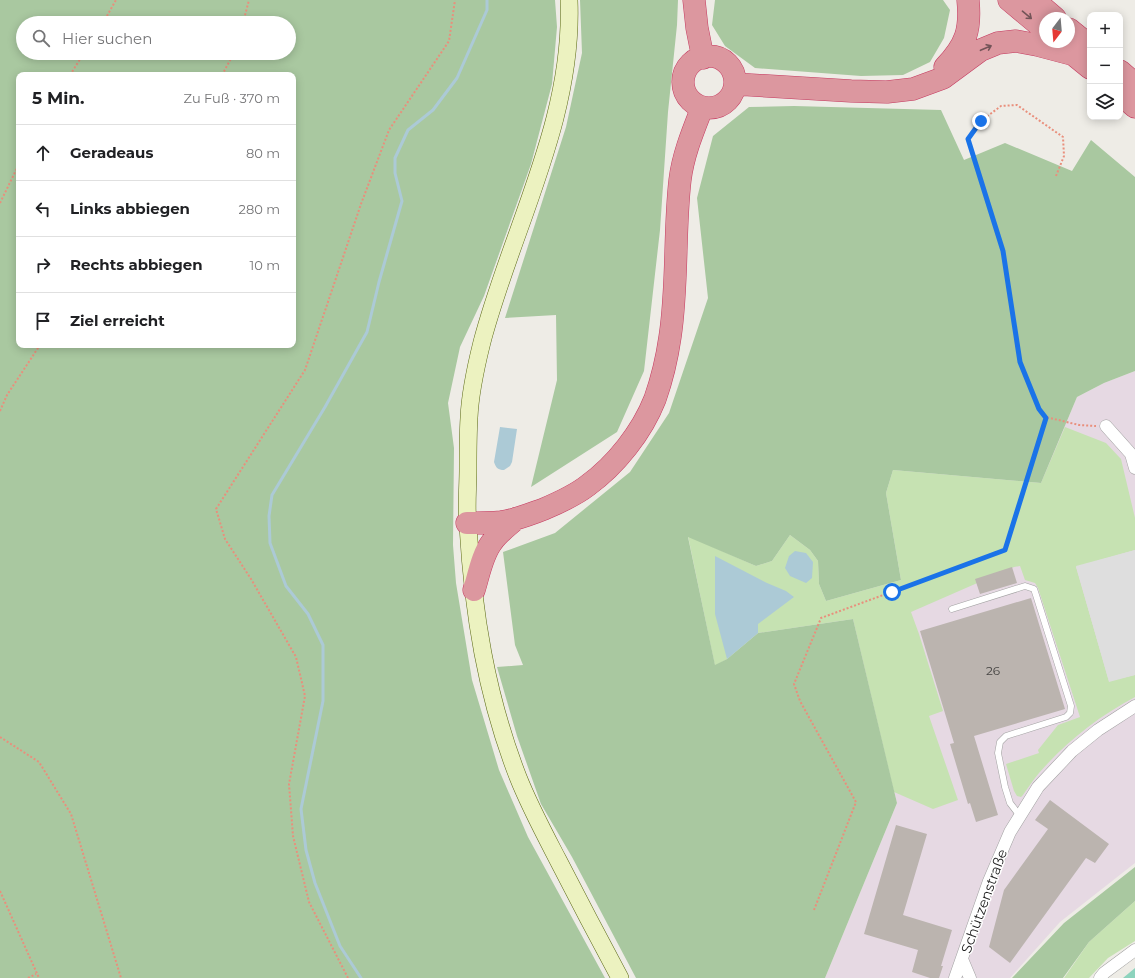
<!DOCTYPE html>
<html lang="de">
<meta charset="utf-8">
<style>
:root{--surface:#fff;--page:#f6f6f6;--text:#202124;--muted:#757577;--line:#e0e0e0}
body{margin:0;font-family:Montserrat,sans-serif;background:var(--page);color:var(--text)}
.controls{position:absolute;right:12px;top:12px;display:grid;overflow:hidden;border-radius:8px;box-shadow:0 2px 10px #0003}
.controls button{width:36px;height:36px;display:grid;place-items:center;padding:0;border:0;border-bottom:1px solid var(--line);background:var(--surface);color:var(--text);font:20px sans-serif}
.compass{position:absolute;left:1039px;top:12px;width:36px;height:36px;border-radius:50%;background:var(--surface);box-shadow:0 2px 10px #0003;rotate:196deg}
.stop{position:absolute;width:12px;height:12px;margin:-9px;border:3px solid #1a73e8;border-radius:50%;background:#fff}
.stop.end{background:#1a73e8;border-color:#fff;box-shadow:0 1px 4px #0008}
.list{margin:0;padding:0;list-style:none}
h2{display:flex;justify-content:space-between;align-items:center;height:52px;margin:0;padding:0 16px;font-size:17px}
h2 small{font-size:13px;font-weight:400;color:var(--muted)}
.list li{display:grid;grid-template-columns:26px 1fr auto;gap:12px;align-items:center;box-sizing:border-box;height:56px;padding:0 16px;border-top:1px solid var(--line)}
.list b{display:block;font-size:15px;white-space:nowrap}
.list em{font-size:13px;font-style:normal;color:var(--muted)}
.icon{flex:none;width:22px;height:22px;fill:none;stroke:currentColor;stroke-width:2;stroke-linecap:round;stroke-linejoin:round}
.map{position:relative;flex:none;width:1135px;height:978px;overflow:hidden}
.search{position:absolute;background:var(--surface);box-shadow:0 2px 10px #0003;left:16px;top:16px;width:280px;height:44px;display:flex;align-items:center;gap:10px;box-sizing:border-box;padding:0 14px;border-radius:22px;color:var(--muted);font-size:15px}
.panel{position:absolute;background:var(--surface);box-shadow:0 2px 10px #0003;left:16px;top:72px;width:280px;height:276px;border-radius:8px}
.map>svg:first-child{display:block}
.industrial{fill:#e6d9e3}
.grass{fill:#c6e2b2}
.forest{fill:#a9c8a0;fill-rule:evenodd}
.pitch{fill:#8dd3bd}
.parking{fill:#dedede}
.water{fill:#accad6}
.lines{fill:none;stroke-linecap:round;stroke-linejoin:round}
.stream{stroke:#accad6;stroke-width:3}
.building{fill:#bbb4af}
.service-casing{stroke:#a2a2a2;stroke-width:7}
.minor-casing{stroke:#a2a2a2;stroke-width:13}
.secondary-casing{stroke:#596812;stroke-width:18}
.motorway-casing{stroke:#c53a60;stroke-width:23}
.path{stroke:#e98f7c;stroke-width:2;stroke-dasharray:2 2;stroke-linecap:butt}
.service{stroke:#fff;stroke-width:6}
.minor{stroke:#fff;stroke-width:12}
.secondary{stroke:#ecf2c0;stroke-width:17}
.motorway{stroke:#dc979f;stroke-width:22}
.oneway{stroke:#735458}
.route{stroke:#1a73e8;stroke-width:5}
.labels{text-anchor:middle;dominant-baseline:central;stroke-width:3;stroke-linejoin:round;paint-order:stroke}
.number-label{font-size:12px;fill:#454442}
.street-label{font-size:14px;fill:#1e1e1e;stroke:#fff}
</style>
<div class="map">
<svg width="1135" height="978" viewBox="0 0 1135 978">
<rect width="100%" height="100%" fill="#eeece6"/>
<!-- industrial -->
<path class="industrial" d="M1135 371V863L1060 922 1010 978H825L897 803 853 619 1041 483 1077 397 1104 383Z"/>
<!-- grass -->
<path class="grass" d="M1065 427 1106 443 1121 459 1135 518V550L1076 567 1109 681 1135 675V697C1099 716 1066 742 1039 773 1033 780 1028 788 1023 795L1021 797 1017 796 1014 791 1006 764 1039 753 1038 750 1058 725 1080 717 1038 588 1035 583 1025 580 1020 566 1014 567 911 612 919 634 943 711 929 716 958 800 933 809 894 792 853 619 758 633 727 659 715 666 688 536 756 566 772 561 790 535 810 550 818 561 819 584 826 601 901 580 886 493 893 470 1041 483Z
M1135 901V941L1108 958 1089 978H1064L1089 942Z"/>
<!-- forest -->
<path class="forest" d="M0 0H555L557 27 552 84 531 164 484 296 460 347 448 403 454 448 453 545 456 583 472 680 499 770 528 837 605 978H0ZM23 23H289V53H23ZM19 75H293V345H19Z
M580 0H678L677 25 668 112 660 230 644 371 617 432 531 487 557 380 556 315 505 318 566 127 582 53Z
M715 0H943L950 10 944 38 930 62 903 75 861 76 755 68 725 46 712 25Z
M794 106 941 110 964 160 1005 143 1072 171 1091 140 1135 177V371L1104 383 1077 397 1041 483 893 470 886 493 901 580 826 601 819 584 818 561 810 550 790 535 772 561 756 566 688 537 715 665 727 659 758 633 853 619 897 803 825 978H636L572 857 541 804 517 736 497 667 523 665 515 645 503 552 555 533 630 472 669 413 708 298 697 198 713 136 749 107Z
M1135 867V901L1089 942 1063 978H1012L1064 923Z"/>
<!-- pitch -->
<path class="pitch" d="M1135 968V978H1123Z"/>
<!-- parking -->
<path class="parking" d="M1135 550V675L1109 682 1076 566Z"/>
<!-- water -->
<path class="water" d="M500 427 517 429 512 462 510 466 504 470C498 470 496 468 494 462Z
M795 551 806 553 813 562 812 578 806 583 790 576 785 568 789 556Z
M715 556 767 583 786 591 794 597 758 624V633L727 659 715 614Z"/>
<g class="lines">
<!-- stream -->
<path class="stream" d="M361 978 340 946 315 883 306 850 301 809 323 701V645L308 614 286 586 270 543 269 516 272 495 325 407 367 332 379 282 402 201 395 173V158L408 130 433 110 457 78 487 10V0"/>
</g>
<!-- building -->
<path class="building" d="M1012 567 1017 583 980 594 975 579Z
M1031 598 1065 709 974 736 998 815 976 822 970 803 968 804 950 744 954 743 920 631Z
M1050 800 1109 844 1095 863 1086 858 1010 963 989 947 1004 890 1048 829 1035 820Z
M896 825 927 834 903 915 952 930 941 966H943L939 978H930L912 972 918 950 864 934Z"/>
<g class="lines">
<defs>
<path id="service" d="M952 609 1025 586 1034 589 1036 595 1071 706 1070 713 1066 717 1006 736 1000 742 998 753 1005 787 1010 803 1020 816"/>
<path id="minor" d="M1106 426 1131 454 1135 468
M962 959 970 978
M955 978 989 881 1010 832 1038 787 1072 751 1098 730 1135 706
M1100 978 1104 973 1135 950"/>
<path id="secondary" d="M569 0C574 120 512 228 482 342 476 366 470 393 469 418 468 435 468 452 468 469 468 488 466 507 468 526 473 612 486 695 518 777 529 805 544 833 558 860 578 899 599 939 620 978"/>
<path id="motorway" d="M694 0 697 28 703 58
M1009 0 1045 30
M1034 0 1055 18
M1069 29 1090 46
M1063 46 1090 68
M683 82a26 26 0 1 1 52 0a26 26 0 1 1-52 0Z
M945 67C966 45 971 30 968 0
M1120 71 1135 84
M735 84 851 91 887 92 913 89 943 78 981 50 998 43 1016 41 1037 45 1075 55
M1120 94 1135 107
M467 523C478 523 490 523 501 522 516 520 530 514 544 509 558 503 574 496 587 486 616 465 642 432 655 399 662 379 667 358 670 337 678 285 674 232 680 180 683 155 693 131 702 108
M474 590C479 574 482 555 492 542 498 533 508 526 517 518"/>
</defs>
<!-- service casing -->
<use href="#service" class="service-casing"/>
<!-- minor casing -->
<use href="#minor" class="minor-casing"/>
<!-- secondary casing -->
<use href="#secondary" class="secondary-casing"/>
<!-- motorway casing -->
<use href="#motorway" class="motorway-casing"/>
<!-- path -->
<path class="path" d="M103 23 116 0
M243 23 249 0
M70 75 84 53
M222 75 234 53
M1056 176 1064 156 1063 137 1017 105 1001 106 981 121 968 139 1003 251 1020 362 1033 397 1039 409 1046 417 1079 425 1096 426
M0 203 19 164
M0 411 7 395 40 345
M0 737 39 762 71 814 121 978
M0 891 39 978
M814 910 856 802 800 701 794 684 821 618 1005 550 1046 417
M28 978 36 974
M348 978 309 902 293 836 289 784 305 696 296 657 251 579 225 539 216 509 305 370 361 204 389 130 449 41 455 0"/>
<!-- service -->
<use href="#service" class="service"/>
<!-- minor -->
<use href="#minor" class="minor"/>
<!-- secondary -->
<use href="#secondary" class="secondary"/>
<!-- motorway -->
<use href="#motorway" class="motorway"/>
</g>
<!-- one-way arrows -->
<defs><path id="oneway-shaft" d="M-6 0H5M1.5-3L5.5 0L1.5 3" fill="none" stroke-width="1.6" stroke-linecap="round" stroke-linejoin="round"/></defs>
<g class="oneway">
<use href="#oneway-shaft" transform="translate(1027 15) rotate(40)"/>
<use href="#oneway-shaft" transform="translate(986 48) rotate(-23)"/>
</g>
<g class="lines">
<!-- route -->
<path class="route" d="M892 592 1005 550 1046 418 1039 409 1020 362 1003 251 968 139 981 121"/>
</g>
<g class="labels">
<!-- number labels -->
<g class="number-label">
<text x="993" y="670">26</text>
</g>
<!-- street labels -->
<g class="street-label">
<text transform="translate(984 901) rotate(-70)">Schützenstraße</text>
</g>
</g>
</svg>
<div class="controls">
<button>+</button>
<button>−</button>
<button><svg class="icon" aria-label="layers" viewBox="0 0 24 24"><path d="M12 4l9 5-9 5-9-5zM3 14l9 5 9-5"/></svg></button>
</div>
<svg class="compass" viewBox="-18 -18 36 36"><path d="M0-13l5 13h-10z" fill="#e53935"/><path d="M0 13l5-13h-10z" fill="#757577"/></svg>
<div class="stop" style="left:892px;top:592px"></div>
<div class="stop end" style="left:981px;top:121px"></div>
<div class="search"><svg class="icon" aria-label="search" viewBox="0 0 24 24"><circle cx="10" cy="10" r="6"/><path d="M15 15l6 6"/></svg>Hier suchen</div>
<section class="panel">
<h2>5 Min.<small>Zu Fuß · 370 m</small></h2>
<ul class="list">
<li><svg class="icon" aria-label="ahead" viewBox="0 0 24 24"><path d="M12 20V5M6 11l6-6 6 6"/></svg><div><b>Geradeaus</b></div><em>80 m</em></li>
<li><svg class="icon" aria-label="left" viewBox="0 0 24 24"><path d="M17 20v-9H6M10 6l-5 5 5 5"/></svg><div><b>Links abbiegen</b></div><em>280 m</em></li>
<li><svg class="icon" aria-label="right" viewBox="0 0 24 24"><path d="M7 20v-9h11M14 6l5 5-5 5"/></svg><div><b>Rechts abbiegen</b></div><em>10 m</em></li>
<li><svg class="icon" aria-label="arrive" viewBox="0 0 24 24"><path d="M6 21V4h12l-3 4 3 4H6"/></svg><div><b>Ziel erreicht</b></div></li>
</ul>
</section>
</div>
